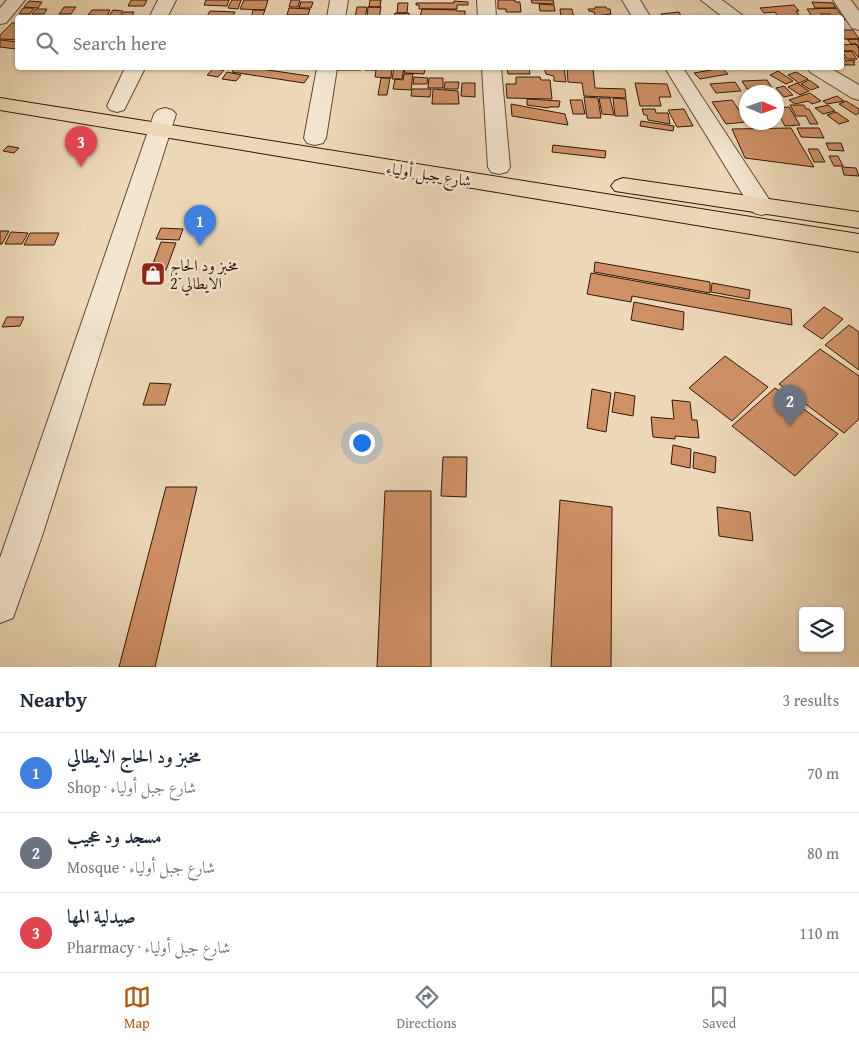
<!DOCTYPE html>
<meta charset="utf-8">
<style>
:root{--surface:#fff;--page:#f6f6f7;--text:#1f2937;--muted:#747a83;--line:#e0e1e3;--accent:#b45309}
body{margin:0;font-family:"Gentium Book Plus",Amiri,serif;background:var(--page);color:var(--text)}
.controls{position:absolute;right:15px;bottom:15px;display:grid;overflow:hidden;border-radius:5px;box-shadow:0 1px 4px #0004}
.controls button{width:45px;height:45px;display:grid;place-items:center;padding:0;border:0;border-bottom:1px solid var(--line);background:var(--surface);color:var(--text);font:25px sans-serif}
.compass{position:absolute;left:739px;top:85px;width:45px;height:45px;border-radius:50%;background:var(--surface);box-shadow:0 1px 4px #0004;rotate:92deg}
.you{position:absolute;left:361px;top:442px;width:18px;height:18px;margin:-12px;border:4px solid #fff;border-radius:50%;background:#1a73e8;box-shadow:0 0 0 8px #1a73e833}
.badge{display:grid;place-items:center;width:32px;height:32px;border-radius:50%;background:var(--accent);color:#fff;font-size:16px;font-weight:700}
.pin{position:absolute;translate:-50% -41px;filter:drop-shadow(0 1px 2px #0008)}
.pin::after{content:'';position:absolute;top:26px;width:18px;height:15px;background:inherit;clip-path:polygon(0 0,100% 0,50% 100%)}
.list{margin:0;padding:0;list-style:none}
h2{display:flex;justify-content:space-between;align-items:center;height:65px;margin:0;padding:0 20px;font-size:21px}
h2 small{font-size:16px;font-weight:400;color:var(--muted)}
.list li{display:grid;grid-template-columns:32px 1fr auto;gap:15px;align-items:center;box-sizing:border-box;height:80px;padding:0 20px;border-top:1px solid var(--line)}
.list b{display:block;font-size:19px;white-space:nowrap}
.list p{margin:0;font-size:16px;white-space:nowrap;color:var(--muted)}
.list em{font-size:16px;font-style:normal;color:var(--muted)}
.icon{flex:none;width:28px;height:28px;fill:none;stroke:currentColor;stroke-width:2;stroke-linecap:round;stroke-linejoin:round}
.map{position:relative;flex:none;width:859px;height:667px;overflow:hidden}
.search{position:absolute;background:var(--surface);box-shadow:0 1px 4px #0004;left:15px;right:15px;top:15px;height:55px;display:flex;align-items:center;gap:12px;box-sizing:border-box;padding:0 18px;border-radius:5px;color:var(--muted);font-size:19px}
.sheet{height:305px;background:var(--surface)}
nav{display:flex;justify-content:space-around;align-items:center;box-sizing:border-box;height:70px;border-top:1px solid var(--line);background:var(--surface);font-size:14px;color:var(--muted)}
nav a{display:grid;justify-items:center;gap:2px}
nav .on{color:var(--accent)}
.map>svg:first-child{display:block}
.building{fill:#cf9066;stroke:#311906}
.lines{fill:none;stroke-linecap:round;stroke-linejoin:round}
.minor-casing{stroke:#604932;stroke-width:2}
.primary-casing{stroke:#311906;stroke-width:2}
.minor{fill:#f3e6d0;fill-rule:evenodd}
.primary{fill:#edd8b7;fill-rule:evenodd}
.labels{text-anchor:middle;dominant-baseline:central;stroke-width:5;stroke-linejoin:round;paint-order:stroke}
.street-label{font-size:16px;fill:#311906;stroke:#f3e6d0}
.poi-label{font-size:16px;fill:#311906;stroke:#f3e6d0;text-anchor:start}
</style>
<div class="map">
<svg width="859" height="667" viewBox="0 0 859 667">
<rect width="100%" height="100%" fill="#edd8b7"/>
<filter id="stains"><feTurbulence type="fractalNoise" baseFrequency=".004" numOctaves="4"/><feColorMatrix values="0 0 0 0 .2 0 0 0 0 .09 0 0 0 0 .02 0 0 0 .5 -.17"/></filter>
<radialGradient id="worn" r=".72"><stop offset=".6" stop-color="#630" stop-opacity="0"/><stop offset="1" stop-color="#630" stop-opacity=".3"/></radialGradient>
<!-- building -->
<path class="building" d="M131 0H147L144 6H128Z
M206 0H229L227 6 204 5Z
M232 0H241L238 9 228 8Z
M244 0H268L265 10 240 9Z
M291 0H300L298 7H289Z
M370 0H381L380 7H369Z
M498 0H515V2H520L521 12H506V9H498Z
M531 0H553L554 4 532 3Z
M29 1 42 2 38 8 24 7Z
M454 1 468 2V5H457V9H419V5H416V3H454Z
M301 2H313L311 8H299Z
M812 2 833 3 836 8H815Z
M398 3H408L407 13H397Z
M539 4 554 5 555 11H540Z
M794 5 799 11H796L801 18H774L778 17 775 12 764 13 760 8Z
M64 7H76L71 14H59Z
M357 7H367L365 18H355Z
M368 7H381L379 18H367Z
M595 7H606L607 9H610L611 14 595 16 594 12 589 11 588 9H595Z
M23 8H34L30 14H19Z
M289 8 310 9 308 15H287Z
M836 8 845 20H842V18H833L830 14H821L824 18H813L807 9Z
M36 9H47L44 14H32Z
M422 9 457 10V11H465V17H420Z
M560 9H572L574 18H561Z
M92 10H110L107 16 88 15Z
M113 10 123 11 119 16H109Z
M253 10H265L262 18H251Z
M210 11 235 12 232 18H206Z
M124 12H134L131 18H120Z
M679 12 681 16 663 17 661 14Z
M395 13H409V18H394Z
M12 23H18V40L0 39V35Z
M842 30H853L859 39H842Z
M847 39H859V48L856 44H851Z
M0 40 18 42V47L16 49 0 47Z
M856 44 859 49V58L853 51H842V45Z
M851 51 857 59H847L842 52Z
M842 54 846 61 854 60 855 62H853L855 65H842Z
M235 68H254L309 76 304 83 232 72Z
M335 68H362L361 70H335Z
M365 68H392L391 78 375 77 376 70H365Z
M394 68H404L402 79H392Z
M405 68H425L424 74 404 73Z
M507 68H534H529L530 74H508Z
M544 68H564L566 82 554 81V76L546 74Z
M567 68H593L595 88 625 89 626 98 584 96 582 83 568 82Z
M722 68 728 74 700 79 694 73Z
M213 69 224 70 218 77 207 75Z
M778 71 793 81 786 84 770 75Z
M227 72 241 75 236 81 222 79Z
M796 72 808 79 799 83 788 75Z
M404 74H413L411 90 393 89 395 79 403 80Z
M414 77 428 78 427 84H413Z
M516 77H540L541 80H550L552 99 507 98 506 84H516Z
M381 78H390L387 95H378Z
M429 78H443V88H428Z
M767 80 772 88 747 89 742 81Z
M809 80 819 87 811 90 801 84Z
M445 82H459L458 89H444Z
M735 82 741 91 716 93 710 84Z
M462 83H475V97L461 96Z
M635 83 667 84 671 97H659L661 106H640Z
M797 83 809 91 800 95 788 87Z
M784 86 793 95 784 97 776 88Z
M412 89H431L430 97 411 96Z
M433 89 458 91 459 104H432Z
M810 93 821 101 812 104 808 101 795 104 789 100Z
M837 96 844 101 827 104 823 101Z
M584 97 598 98 601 118H587Z
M599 98H610L614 115 602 114Z
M613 98 626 99 628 116H615Z
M527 99 560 101 559 107H549L548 108 527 105Z
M570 100H582L585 114H573Z
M732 100 746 120V122L726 124 712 102Z
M846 101 859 109V113L856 115 839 104Z
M511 104 565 114 568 125 512 116Z
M790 105H804L806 109H809L818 124H810L806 116H796Z
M828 105 835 111 823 114 815 108Z
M789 107 800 125 785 126 776 110V108Z
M642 109H655L656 113H668L670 124 648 120 647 115H644Z
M684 109 693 126 677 127 668 110Z
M836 112 849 121 839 124 827 115Z
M641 121 674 126 673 131 640 126Z
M791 128 814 167 745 158 732 129Z
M797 128H819L824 138 801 137Z
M826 143H841L844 151 829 150Z
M553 145 606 151 605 158 552 152Z
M8 146 19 148 14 153 3 151Z
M808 149H818L825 162H814Z
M829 156H838L843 166H834Z
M842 167 856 168 859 176 844 175Z
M161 228 183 229 179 240 156 239Z
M0 231H9L2 244H0Z
M11 232 28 233 22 244H5Z
M30 233H59L54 245H24Z
M161 242 176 243 166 270 151 269Z
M595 262 710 282V293L594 272Z
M591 273 791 309 792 325 632 296 631 302 587 294Z
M712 283 750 290 749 299 711 292Z
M634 302 684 312 683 330 631 320Z
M824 307 843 319 822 339 803 326Z
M7 317H24L20 326 2 327Z
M849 325 859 332V370L825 345Z
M820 349 859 376V419L844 433 779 384Z
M725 356 768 387 732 421 689 388Z
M150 383 171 384 165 405H143Z
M775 388 838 434 795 476 732 426Z
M592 389 611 393 606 432 587 428Z
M615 392 635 396 633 416 612 412Z
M672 400 690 402 692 420H697L699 438 675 436V439L653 437 651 417 674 419Z
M673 445 691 449 690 468 671 464Z
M694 452 716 457 715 473 693 468Z
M443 457H467L466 497 441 496Z
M166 487H197L155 667H119Z
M385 491H431V667H377Z
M560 500 612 507 611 667H551Z
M717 507 750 512 753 541 719 536Z"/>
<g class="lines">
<defs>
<path id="minor" d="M7 0H25L6 23 0 24V8Z
M158 0H176L167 18H149Z
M330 0H348L345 18H327Z
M477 0H495L496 18H478Z
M622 0H640L651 18H633Z
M701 0H722L746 18H724Z
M833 0H851L859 11V30L852 28Z
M125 68H145L124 110 117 112 110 110 107 106Z
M317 68H337L326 138 323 143 315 145 307 143 304 138Z
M482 68H501L510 167 507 172 499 174 491 172 488 167Z
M665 68H683L774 207 770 213 762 215 754 213Z
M807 68H830L859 85V100L852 98 810 72Z
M165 108 172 110 176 114 42 536 13 618 0 623V558L154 114 158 110Z"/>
<path id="primary" d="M0 98 859 234V252L0 110Z
M623 178 859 212V228L615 191 611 186 615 181Z"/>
</defs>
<!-- minor casing -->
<use href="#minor" class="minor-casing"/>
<!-- primary casing -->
<use href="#primary" class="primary-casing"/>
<!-- minor -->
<use href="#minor" class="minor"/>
<!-- primary -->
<use href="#primary" class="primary"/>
</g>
<!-- icons -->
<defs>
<symbol id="shop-square" viewBox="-11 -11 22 22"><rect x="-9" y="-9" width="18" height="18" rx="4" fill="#8f2418" stroke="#f3e6d0"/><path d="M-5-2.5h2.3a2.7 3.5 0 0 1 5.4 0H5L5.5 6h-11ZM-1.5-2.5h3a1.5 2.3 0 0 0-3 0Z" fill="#fff"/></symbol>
</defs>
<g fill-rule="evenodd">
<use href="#shop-square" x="139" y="260" width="28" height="28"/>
</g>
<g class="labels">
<!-- street labels -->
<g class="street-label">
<text transform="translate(429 174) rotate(9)">شارع جبل أولياء</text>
</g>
<!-- poi labels -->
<g class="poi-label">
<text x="170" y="265">مخبز ود الحاج<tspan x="170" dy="18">الايطالي 2</tspan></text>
</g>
</g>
<rect width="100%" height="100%" filter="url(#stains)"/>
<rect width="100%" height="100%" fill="url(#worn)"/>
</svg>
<div class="controls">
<button><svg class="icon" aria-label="layers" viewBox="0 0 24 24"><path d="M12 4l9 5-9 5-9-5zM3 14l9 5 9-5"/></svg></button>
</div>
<svg class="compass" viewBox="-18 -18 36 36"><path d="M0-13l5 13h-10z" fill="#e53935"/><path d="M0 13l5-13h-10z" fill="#747a83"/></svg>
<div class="you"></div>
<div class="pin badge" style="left:200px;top:246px;background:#3f7fe0">1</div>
<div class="pin badge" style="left:790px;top:426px;background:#6b7280">2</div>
<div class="pin badge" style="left:81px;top:167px;background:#e0444e">3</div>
<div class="search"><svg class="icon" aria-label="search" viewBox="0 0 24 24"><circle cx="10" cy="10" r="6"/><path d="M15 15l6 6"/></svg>Search here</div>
</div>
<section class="sheet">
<h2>Nearby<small>3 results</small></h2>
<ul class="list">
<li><span class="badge" style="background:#3f7fe0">1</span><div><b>مخبز ود الحاج الايطالي</b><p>Shop · شارع جبل أولياء</p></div><em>70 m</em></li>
<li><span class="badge" style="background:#6b7280">2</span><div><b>مسجد ود عجيب</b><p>Mosque · شارع جبل أولياء</p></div><em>80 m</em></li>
<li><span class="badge" style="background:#e0444e">3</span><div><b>صيدلية المها</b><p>Pharmacy · شارع جبل أولياء</p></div><em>110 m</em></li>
</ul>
</section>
<nav>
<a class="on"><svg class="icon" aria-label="map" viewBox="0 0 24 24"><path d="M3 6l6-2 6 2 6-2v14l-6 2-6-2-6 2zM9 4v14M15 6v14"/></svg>Map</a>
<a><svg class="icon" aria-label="directions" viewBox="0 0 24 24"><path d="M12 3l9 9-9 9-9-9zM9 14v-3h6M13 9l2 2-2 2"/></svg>Directions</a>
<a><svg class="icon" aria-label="saved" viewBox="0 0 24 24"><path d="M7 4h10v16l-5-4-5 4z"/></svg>Saved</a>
</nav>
